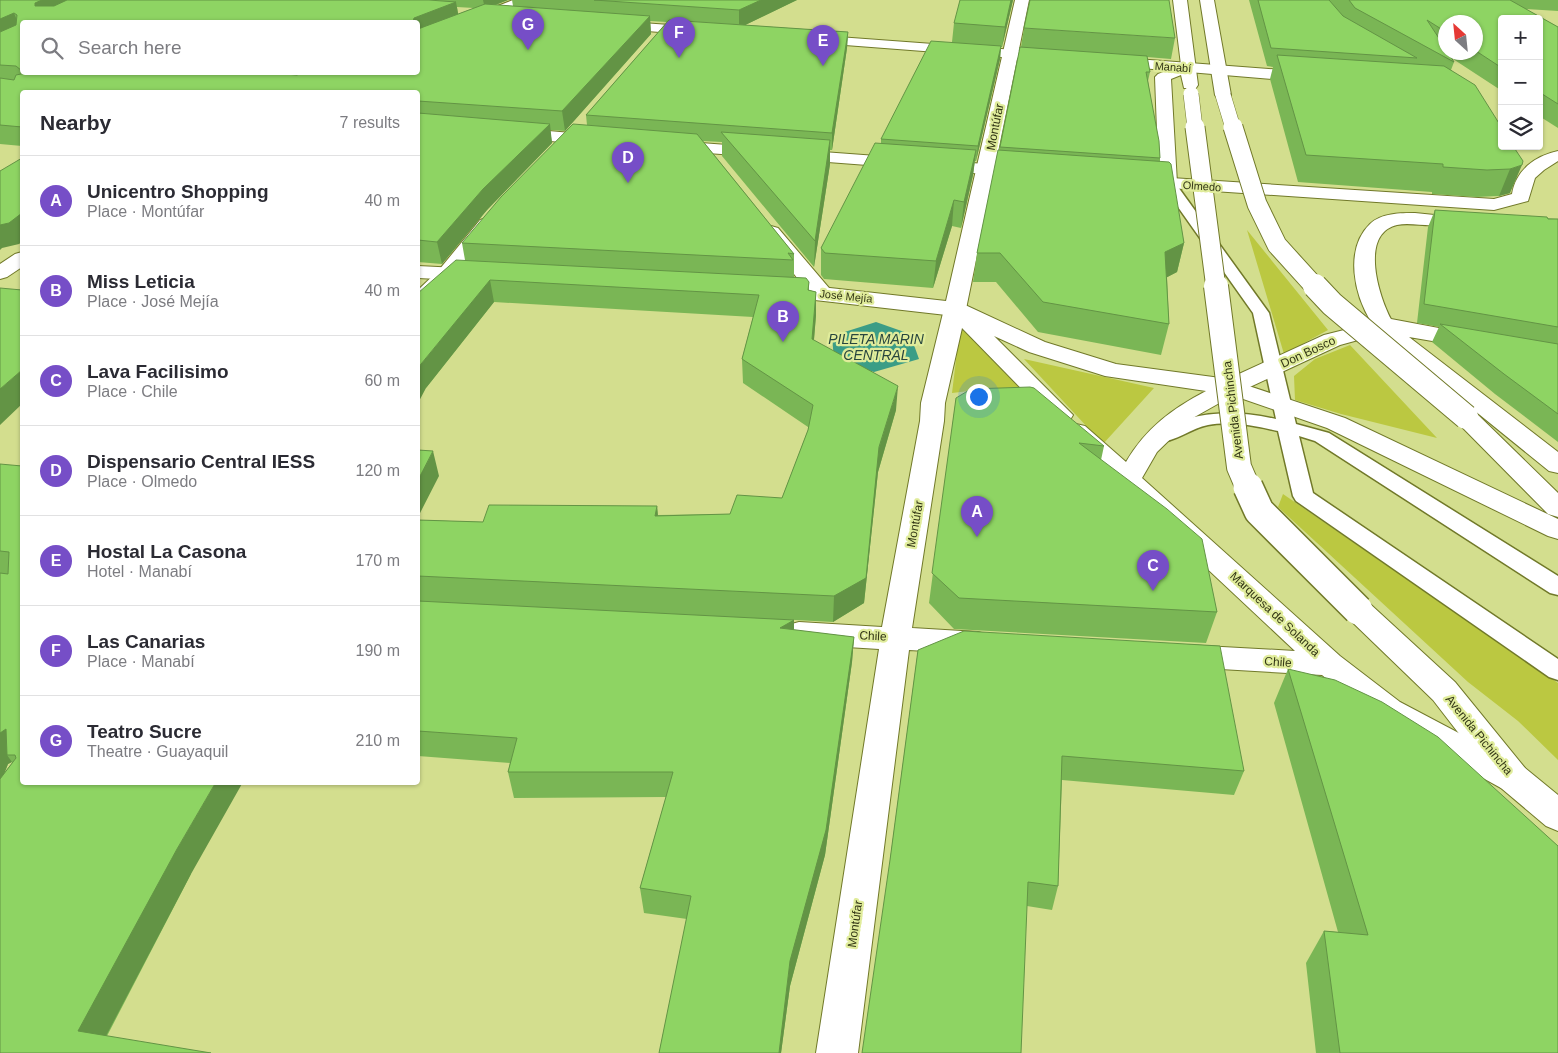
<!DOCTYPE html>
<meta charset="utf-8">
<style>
:root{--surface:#fff;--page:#f7f7f7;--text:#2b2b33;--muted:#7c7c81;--line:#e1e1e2;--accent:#764ec7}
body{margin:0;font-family:Helvetica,sans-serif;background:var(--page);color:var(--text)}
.controls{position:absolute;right:15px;top:15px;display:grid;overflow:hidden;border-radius:5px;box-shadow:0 1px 4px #0004}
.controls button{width:45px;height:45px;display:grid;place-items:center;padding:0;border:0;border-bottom:1px solid var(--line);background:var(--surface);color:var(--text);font:25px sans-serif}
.compass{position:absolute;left:1438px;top:15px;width:45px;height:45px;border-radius:50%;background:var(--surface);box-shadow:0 1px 4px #0004;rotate:333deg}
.you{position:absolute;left:978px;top:396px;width:18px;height:18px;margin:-12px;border:4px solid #fff;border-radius:50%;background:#1a73e8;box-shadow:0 0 0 8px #1a73e833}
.badge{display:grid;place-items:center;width:32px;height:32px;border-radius:50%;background:var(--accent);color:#fff;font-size:16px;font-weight:700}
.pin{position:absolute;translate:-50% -41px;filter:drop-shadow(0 1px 2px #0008)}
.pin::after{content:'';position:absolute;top:26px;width:18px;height:15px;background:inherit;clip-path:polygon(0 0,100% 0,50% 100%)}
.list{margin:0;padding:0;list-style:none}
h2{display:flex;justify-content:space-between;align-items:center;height:65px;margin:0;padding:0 20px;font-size:21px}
h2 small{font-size:16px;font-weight:400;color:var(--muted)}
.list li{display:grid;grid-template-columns:32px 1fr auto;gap:15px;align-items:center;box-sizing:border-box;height:90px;padding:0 20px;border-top:1px solid var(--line)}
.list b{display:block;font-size:19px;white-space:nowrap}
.list p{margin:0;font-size:16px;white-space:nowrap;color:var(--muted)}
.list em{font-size:16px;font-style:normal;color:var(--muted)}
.icon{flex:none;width:28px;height:28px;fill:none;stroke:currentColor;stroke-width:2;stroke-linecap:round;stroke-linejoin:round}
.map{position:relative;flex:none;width:1558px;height:1053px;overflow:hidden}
.search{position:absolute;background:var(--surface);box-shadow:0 1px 4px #0004;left:20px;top:20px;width:400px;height:55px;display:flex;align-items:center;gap:12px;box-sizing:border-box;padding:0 18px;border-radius:5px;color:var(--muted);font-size:19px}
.panel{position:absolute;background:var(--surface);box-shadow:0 1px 4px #0004;left:20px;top:90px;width:400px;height:695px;border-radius:5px}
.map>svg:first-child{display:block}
.green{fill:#bbc841}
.water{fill:#3b9d86}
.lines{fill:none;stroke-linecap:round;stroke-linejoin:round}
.lane-casing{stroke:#717929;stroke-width:3}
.street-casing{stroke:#717929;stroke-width:2}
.secondary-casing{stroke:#717929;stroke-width:2}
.primary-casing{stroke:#717929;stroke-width:2}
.lane{fill:#fff;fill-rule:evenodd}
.street{fill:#fff;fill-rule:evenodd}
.secondary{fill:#fff;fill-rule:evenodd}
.primary{fill:#fff;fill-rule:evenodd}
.primary-bridge-far3-casing{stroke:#717929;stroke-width:16;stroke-linecap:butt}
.primary-bridge-far2-casing{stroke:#717929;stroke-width:21;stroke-linecap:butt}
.primary-bridge-far1-casing{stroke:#717929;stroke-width:26;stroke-linecap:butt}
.primary-bridge-casing{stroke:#717929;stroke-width:32;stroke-linecap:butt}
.primary-bridge-far3{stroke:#fff;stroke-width:15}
.primary-bridge-far2{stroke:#fff;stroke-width:19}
.primary-bridge-far1{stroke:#fff;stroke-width:24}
.primary-bridge{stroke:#fff;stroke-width:29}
.wall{fill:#7ab655;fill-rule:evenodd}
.shaded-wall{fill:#639445}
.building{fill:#8ed463;stroke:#639445}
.labels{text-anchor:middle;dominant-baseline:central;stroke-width:4.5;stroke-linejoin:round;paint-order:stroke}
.far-street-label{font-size:11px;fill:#323615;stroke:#e0ec9b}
.street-label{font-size:12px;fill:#323615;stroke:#e0ec9b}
.water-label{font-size:14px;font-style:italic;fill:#28463e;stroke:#e0ec9b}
</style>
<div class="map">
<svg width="1558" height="1053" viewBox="0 0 1558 1053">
<rect width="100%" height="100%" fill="#d3de8e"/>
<!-- green -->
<path class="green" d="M1247 230 1328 330 1284 354Z
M960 327 1034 403 986 389 952 393Z
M1350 345 1437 438 1341 414 1295 400 1294 376 1315 359Z
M1024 359 1154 388 1103 444Z
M1283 494 1558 683V760L1518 721 1468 682 1278 507Z"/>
<!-- water -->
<path class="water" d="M876 322 910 334 919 359 874 372 834 360 832 336Z"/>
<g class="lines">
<defs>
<path id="lane" d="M1168 179 1173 180 1269 313 1296 424 1329 433 1558 576V595L1550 593 1315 441 1299 436 1313 493 1558 659V680L1549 677 1296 501 1293 496 1278 431C1256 426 1231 421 1208 425 1190 428 1171 446 1153 441L1150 437C1155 431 1163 428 1170 425 1205 410 1239 411 1276 419L1253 313 1161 183Z"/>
<path id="street" d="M614 21 698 27 705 31 698 35 609 28 607 25 609 22Z
M811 35 1040 52 1047 56 1040 60 806 42 804 39 806 36Z
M1110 57 1309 72 1317 77 1309 82 1105 65 1102 62Z
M674 141 1012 166 1018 167 1021 171 1018 175 1012 176 668 150 665 146 668 142Z
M1558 151V161L1544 170 1535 178 1528 201 1494 210 1140 186 1134 185 1131 181 1134 177 1140 176 1494 199 1512 194C1516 170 1535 156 1558 151Z
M1415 213 1444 216 1447 220 1444 224C1429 228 1412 222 1397 225 1359 234 1379 297 1391 319L1481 336 1484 341 1481 346 1473 348 1409 337 1558 452V473L1549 471 1380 334 1340 345 1239 392 1191 419 1157 452 1142 478 1340 656 1400 702 1525 768 1530 778 1525 788 1513 792 1501 788 1378 720 1322 675 1186 667 1175 664 1171 656 1175 648 1186 645 1295 651 1119 486 1064 431 1067 426 1076 424 1085 426 1126 462C1146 428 1172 409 1206 391L1105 376 1029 352 994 336 1073 415 1070 420 1061 422 1052 420 962 328 945 403 944 421 912 628 978 632 989 635 993 643 989 651 978 654 909 650 858 1053H816L879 649 799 644 788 641 784 633 788 625 799 622 882 627 920 421 921 403 944 309 947 304 955 302 963 304 1045 342 1116 364 1228 379 1324 335 1372 323C1354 296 1344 249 1370 224 1381 213 1400 213 1415 213Z
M487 218 494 220 497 224 494 228C479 246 438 305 418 308V290L439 270 480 220Z
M771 226 778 228 829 288 832 293 829 298 821 299 813 298 764 236 761 232 764 228Z"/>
<path id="secondary" d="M513 0H532L530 3 418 46V37Z
M1015 0H1029L966 309 963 314 955 316 771 295 767 291 771 287 778 285 821 287 946 301Z
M515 128 571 133 577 134 580 138 577 142 571 143 509 137 507 133 509 129Z
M22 252V267L7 277 0 279V264L15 254Z
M418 266 478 269 485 271 488 275 485 279 478 281 418 278Z"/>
<path id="primary" d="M1173 0H1187L1198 85 1196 88H1184L1181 75 1171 79 1177 183 1174 187H1162L1159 183 1155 77 1158 74 1181 65Z
M1200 0H1214L1231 95 1229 98H1217L1215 95Z
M1231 380 1345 418 1558 519V539L1548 536 1327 428 1223 392 1219 387 1223 382Z
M1466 410 1475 412 1558 493V517L1548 514 1457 422 1454 417 1457 412Z
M1358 599 1369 603 1455 682 1525 768 1558 795V831L1546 826 1501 788 1433 700 1347 617 1343 610 1347 603Z"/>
</defs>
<!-- lane casing -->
<use href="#lane" class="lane-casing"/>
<!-- street casing -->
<use href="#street" class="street-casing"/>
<!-- secondary casing -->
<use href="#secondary" class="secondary-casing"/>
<!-- primary casing -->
<use href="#primary" class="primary-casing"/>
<!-- lane -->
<use href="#lane" class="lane"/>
<!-- street -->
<use href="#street" class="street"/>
<!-- secondary -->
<use href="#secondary" class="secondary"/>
<!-- primary -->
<use href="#primary" class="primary"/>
<defs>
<path id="primary-bridge-far3" d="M1191 94 1195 128
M1223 95 1233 128"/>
<path id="primary-bridge-far2" d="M1195 127 1216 288
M1233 127 1257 204 1277 245 1316 288"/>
<path id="primary-bridge-far1" d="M1216 286 1239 467 1248 488
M1315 286 1332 304 1466 417"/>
<path id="primary-bridge" d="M1248 487 1259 511 1358 610"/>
</defs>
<!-- primary-bridge-far3 casing -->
<use href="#primary-bridge-far3" class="primary-bridge-far3-casing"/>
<!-- primary-bridge-far2 casing -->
<use href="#primary-bridge-far2" class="primary-bridge-far2-casing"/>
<!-- primary-bridge-far1 casing -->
<use href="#primary-bridge-far1" class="primary-bridge-far1-casing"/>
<!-- primary-bridge casing -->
<use href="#primary-bridge" class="primary-bridge-casing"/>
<!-- primary-bridge-far3 -->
<use href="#primary-bridge-far3" class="primary-bridge-far3"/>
<!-- primary-bridge-far2 -->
<use href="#primary-bridge-far2" class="primary-bridge-far2"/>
<!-- primary-bridge-far1 -->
<use href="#primary-bridge-far1" class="primary-bridge-far1"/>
<!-- primary-bridge -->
<use href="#primary-bridge" class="primary-bridge"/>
</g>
<!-- wall -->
<path class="wall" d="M0 0H508L495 5 513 6 512 0H797L745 25 848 32 847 48 832 150H830V164L814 267 722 156V142L703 141 794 254V277L809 282V290L816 292V315L814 340 896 410 878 472 864 603 833 622 599 610 794 620V630L854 637 852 662 825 855 790 986 781 1053H659L687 919 644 913 640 888 666 797 514 798 508 772 510 763 418 756V520L483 522 657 506 658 515 730 514 782 498 808 430V427L743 383 742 359 753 317 494 302 426 388 465 260 462 243 587 125 586 115 667 22 650 21 651 34 565 131 550 130 552 143 487 210 442 264 418 262V92H22V146L0 144ZM457 7 474 8 458 14ZM22 22H418V72H22Z
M1013 0 1002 47H1001L1000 59 976 161H975L973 175 961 228 952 226 933 288 824 279 821 275V248L881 143V139L952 42 954 23Z
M1249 0H1558V11L1526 9 1558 27V128L1539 116V19H1502V91L1450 57 1454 62 1451 70 1513 146 1510 193 1499 196 1476 197 1432 194V192L1298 182 1270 79 1273 67 1267 66ZM1446 22H1476V52H1446Z
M1024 28 1175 38 1171 59 1147 57 1150 72 1148 81 1160 158V162L1184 243 1177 272 1167 277 1169 324 1161 355 1038 332 996 282H973L977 253 999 150 1020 47H1021Z
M1435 210 1558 219V442L1495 394 1432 342 1439 327 1417 323 1428 227Z
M956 398 1104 446 1101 460 1217 612 1206 643 954 629 929 603Z
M0 464 191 874 107 1036 0 1053ZM12 762V763L4 773 8 764Z
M918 650 1244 771 1234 795 1062 780 1058 886 1052 910 1027 906 890 860Z
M1288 669 1558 1053H1316L1306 963 1324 931 1338 932 1274 703Z"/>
<!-- shaded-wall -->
<path class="shaded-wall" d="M42 0H81L42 20 35 6V3Z
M483 0H508L485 9Z
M761 0H797L739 28V10Z
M1011 0H1013L1002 47 1005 27Z
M456 2 459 19 418 35V22H413L414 18Z
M14 13 21 30 0 39V19Z
M650 16 651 34 565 131 562 111Z
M848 32 847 48 832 150V133Z
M1001 46 1000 59 976 161 978 146Z
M274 72H318L278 92 273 73Z
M550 124 552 143 487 210 442 264 437 242 483 189Z
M830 140V164L814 267 815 241Z
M976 150 973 175 961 228 964 202Z
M1522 165 1510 193 1499 196 1510 169Z
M954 200 952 226 933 288 936 261Z
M22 213V242L19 244 2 248 0 250V225Z
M1184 243 1177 272 1158 282 1165 252Z
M490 280 494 302 426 388 418 403V369L421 364Z
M816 292V315L812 362V339Z
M22 370V404L0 425V389Z
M898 386 896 410 878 472 864 603 833 622 834 596Z
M433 451 439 476 418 517V480Z
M657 506 659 530 655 516Z
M794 620V645L780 628Z
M854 637 852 662 825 855 790 986 781 1053H779L790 961Z
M6 729 15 755H7L12 762 8 764 0 785V733Z
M216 782H243L191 874 97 1053 78 1031 177 849Z"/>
<!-- building -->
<path class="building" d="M0 0H42L35 3V6H54L67 0H429L456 2 414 18 413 22H22V71L16 66 0 65V32L16 25 17 15 14 13 0 19Z
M594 0H761L739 10Z
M960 0H1011L1005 27 954 23Z
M1030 0H1169L1175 38 1024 28Z
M1258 0H1329L1343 16 1417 58 1271 48Z
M1349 0H1510L1558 27V104L1539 92V19H1502V68L1476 51V22H1446V32L1427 20 1446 49V52H1448L1454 62 1355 8Z
M485 4 650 16 562 111 418 101V92H22V127L0 125V78L14 80 16 75 26 73 25 72H274L273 73 297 75 303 72H418V29Z
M669 20 848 32 832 133 586 115Z
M931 41 1001 46 978 146 881 139Z
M1020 47 1147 56 1150 72H1146L1159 141 1160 158 1000 147Z
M1277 55 1444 66 1475 85 1502 128V146H1513L1523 161 1522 165 1510 169 1487 170 1443 167V164L1306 155Z
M418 113 550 124 483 189 437 242 418 240Z
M573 124 697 134 794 254 788 253 793 260 462 243 501 197Z
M721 132 830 140 815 241Z
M875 143 976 150 964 202 954 200 936 261 825 253 821 248Z
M998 150 1169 162 1171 164 1184 243 1165 252 1169 324 1043 302 1000 253H977Z
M22 158V213L9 223 0 225V171Z
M1435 210 1547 217 1548 219H1558V327L1424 304Z
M456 260 806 278 809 282 808 290 816 292 812 339 898 386 879 447 866 578 834 596 418 576V520L483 522 489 505 657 506 655 516 730 514 737 495 782 498 808 430 813 405 742 359 759 295 490 280 421 364 418 369V293Z
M0 288 22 290V370L0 389Z
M1440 324 1558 344V414L1504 374Z
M1030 387 1034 388 1104 446 1079 443 1167 509 1202 539 1217 612 959 598 932 573 956 398 971 389Z
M418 450 433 451 418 480Z
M0 464 22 466V782H216L177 849 78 1031 211 1053H0V779L16 758 15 755H7L6 729 0 733V573L8 574 9 552 0 551Z
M418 601 794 620 780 628 854 637 826 830 790 961 779 1053H659L691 896 640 888 673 772H508L517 738 418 731Z
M964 631 1220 646 1244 771 1062 756 1058 886 1028 882 1021 1053H862L890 860 918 650Z
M1288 669 1335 680 1382 702 1438 737 1558 846V1053H1340L1324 931 1368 935Z"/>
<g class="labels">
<!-- far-street labels -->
<g class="far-street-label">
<text transform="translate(1173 67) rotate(4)">Manabí</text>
<text transform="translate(1202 186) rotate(4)">Olmedo</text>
<text transform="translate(846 296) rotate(6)">José Mejía</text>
</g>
<!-- street labels -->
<g class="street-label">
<text transform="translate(995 127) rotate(-79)">Montúfar</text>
<text transform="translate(1308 352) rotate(-25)">Don Bosco</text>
<text transform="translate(1233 410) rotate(-97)">Avenida Pichincha</text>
<text transform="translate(915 524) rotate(-80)">Montúfar</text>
<text transform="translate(1275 614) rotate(43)">Marquesa de Solanda</text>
<text transform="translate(873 636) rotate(3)">Chile</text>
<text transform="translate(1278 662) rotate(4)">Chile</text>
<text transform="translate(1479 735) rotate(51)">Avenida Pichincha</text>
<text transform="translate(855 924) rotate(-82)">Montúfar</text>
</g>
<!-- water labels -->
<g class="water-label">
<text x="876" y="339">PILETA MARIN<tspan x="876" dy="16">CENTRAL</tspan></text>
</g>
</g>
</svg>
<div class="controls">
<button>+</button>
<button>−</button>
<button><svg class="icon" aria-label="layers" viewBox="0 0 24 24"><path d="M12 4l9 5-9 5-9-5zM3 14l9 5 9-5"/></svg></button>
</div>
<svg class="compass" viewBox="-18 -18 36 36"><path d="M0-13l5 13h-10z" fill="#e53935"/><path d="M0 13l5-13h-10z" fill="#7c7c81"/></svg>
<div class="you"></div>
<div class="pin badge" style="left:977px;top:537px">A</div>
<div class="pin badge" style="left:783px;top:342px">B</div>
<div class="pin badge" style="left:1153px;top:591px">C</div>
<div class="pin badge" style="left:628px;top:183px">D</div>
<div class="pin badge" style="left:823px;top:66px">E</div>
<div class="pin badge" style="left:679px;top:58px">F</div>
<div class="pin badge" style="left:528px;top:50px">G</div>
<div class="search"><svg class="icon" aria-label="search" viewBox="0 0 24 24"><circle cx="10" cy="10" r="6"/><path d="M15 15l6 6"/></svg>Search here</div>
<section class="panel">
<h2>Nearby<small>7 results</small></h2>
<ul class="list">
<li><span class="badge">A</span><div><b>Unicentro Shopping</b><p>Place · Montúfar</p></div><em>40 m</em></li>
<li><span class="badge">B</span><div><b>Miss Leticia</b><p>Place · José Mejía</p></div><em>40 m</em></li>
<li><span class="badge">C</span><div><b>Lava Facilisimo</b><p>Place · Chile</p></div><em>60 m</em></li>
<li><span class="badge">D</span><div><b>Dispensario Central IESS</b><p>Place · Olmedo</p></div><em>120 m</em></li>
<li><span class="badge">E</span><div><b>Hostal La Casona</b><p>Hotel · Manabí</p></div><em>170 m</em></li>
<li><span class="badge">F</span><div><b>Las Canarias</b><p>Place · Manabí</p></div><em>190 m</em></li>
<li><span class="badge">G</span><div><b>Teatro Sucre</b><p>Theatre · Guayaquil</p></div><em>210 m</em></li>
</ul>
</section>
</div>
